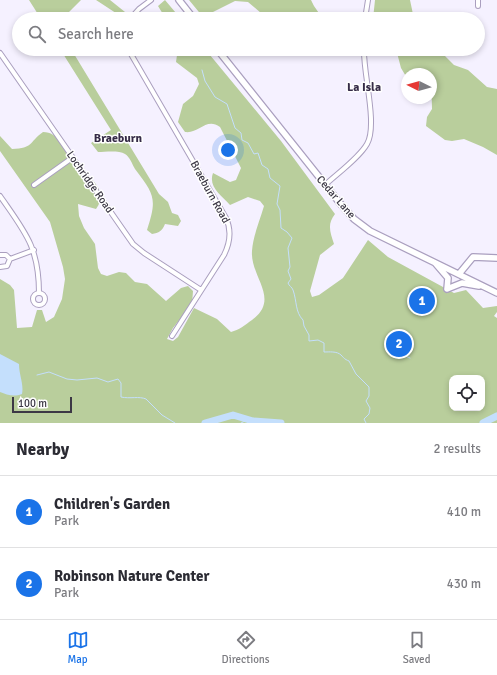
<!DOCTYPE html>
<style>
:root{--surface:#fff;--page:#f7f7f7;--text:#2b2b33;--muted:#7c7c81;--line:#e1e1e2;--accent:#1a73e8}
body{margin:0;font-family:Signika,sans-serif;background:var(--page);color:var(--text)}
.controls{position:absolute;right:12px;bottom:12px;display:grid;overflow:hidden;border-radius:8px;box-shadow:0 2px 6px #0003}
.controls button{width:36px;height:36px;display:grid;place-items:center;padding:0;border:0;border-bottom:1px solid var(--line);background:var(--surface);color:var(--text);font:20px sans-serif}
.compass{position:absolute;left:401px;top:68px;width:36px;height:36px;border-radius:50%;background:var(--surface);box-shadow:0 2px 6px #0003;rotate:275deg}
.scale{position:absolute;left:12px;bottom:10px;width:60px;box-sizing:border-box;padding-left:4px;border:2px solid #3c3845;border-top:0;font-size:11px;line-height:14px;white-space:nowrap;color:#3c3845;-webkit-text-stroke:3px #fff;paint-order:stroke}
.you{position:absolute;left:228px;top:150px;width:14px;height:14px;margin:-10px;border:3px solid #fff;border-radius:50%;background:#1a73e8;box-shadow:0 0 0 6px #1a73e833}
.badge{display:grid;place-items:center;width:26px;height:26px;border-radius:50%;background:var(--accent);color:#fff;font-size:13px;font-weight:700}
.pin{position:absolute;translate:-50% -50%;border:2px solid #fff;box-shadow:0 1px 4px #0006}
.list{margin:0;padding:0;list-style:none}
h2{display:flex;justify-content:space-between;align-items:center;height:52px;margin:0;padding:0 16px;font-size:17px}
h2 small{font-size:13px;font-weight:400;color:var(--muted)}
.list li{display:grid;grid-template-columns:26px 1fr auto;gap:12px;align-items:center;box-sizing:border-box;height:72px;padding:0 16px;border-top:1px solid var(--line)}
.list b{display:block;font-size:15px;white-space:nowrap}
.list p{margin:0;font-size:13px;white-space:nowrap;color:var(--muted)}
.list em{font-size:13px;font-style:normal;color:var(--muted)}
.icon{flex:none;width:22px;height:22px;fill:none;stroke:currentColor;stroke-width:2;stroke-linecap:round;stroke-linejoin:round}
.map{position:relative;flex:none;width:497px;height:423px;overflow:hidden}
.search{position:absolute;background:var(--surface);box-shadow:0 2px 6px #0003;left:12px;right:12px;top:12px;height:44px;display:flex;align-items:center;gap:10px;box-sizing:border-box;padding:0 14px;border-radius:22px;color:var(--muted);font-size:15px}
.sheet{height:196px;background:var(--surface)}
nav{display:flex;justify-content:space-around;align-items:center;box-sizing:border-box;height:56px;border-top:1px solid var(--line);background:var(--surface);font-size:11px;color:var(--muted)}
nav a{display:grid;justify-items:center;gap:2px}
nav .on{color:var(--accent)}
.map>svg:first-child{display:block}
.green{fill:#b9ce9c;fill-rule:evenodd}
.water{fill:#c4dffc}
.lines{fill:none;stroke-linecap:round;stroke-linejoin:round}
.stream{stroke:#c4dffc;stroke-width:1}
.river{stroke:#c4dffc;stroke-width:7}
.street-casing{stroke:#aa9fbf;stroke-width:6}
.secondary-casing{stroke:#aa9fbf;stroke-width:8}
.street{stroke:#fff;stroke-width:4}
.secondary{stroke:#fff;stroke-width:5.5}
.labels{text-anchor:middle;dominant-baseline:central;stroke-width:3;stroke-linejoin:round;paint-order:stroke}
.street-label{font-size:11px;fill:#3c3845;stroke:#fff}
.neighbourhood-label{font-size:12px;font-weight:bold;fill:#362c47;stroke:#fff}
</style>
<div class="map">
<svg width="497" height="423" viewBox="0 0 497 423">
<rect width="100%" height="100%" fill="#f5f1ff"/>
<!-- green -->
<path class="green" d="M29 0H81L66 15 68 19H41Z
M96 0H110L130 16 125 19Z
M165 0 181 19H166L158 6Z
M189 0H311L314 6 323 19H268L248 2 235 1 203 17Z
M375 0H410L414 19H373Z
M60 49H71L159 194 168 202 172 213 178 215 181 221 178 226 165 224C162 231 159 233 152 234L147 230C157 199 155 195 135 169 132 164 130 157 125 154 119 150 105 152 98 152L91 143 111 130Z
M173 49H205L281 141 335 214C327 224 330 232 334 244L320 255 310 291 312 297 319 295 343 278 368 240 388 257 454 293 466 290 483 308 497 306V312L494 316 497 318V423H0V279L10 285 14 290 17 328 32 327 37 310H42L46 322 54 317 62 299 65 279 63 267 50 222 0 151V136L12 149C34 148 28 143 43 132 59 132 62 148 71 159 82 172 112 188 96 209L78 204 79 216 84 228 95 244 98 268 101 274 107 276 119 272 126 273 135 282 147 284 166 301 181 288 188 286 193 291 192 304 173 328 167 339 173 341 178 337 194 308 217 319 231 332C239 330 245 325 252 320 281 299 250 277 252 251 253 236 260 220 264 206L260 201 248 197 230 205C221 195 208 187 213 173L230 182 236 180 241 168 220 127C206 117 199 134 185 132L178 122 183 104 193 96 199 84 197 78 176 62 177 55ZM452 378H482V408H452Z
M314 49H343L337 56Z
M396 49H426L434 54 445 56 454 65 468 70 487 87 497 89V155L483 147 464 139 452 141 445 140 426 126 427 117 432 109 431 74H407V78L401 68Z"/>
<!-- water -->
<path class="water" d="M156 13 160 14 163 19H148Z
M0 354 19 364C19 375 24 384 22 394 14 397 7 395 0 392Z"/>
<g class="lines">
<!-- stream -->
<path class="stream" d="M202 70 205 81 215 97 227 104 235 128 241 133 242 140 248 143 254 154 258 153 262 165 268 169 270 178 280 186 277 204 280 210 281 228 287 232 292 238 288 248 290 267 288 271 291 279 288 283C289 286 292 287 293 290 297 301 295 312 303 320L304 326 309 335V341L318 340 324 343V352C329 352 337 351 341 355 344 358 344 359 349 361L356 374 369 387V396L366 401 370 408 369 414 364 419 366 423
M403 355 410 358
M37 375 49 372 67 379 77 380 97 378 108 382 118 379 121 383V397C130 399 139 396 146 399L162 415 175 423
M241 423 247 420"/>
<!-- river -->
<path class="river" d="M205 423 233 415 253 421 281 423
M483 423 497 416"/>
<defs>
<path id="street" d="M478 0V6
M130 19 139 9 151 0
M365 19 368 0
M128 49 226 218C232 231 230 243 224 255L172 336
M0 53 133 244 144 253 201 290
M34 185 72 158
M325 185C338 173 359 158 367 144 378 125 363 73 364 49
M0 196C25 232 39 247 39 293
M0 255H6L10 259
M10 259 34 250
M0 267 7 266 10 259
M33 299a6 6 0 1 1 12 0a6 6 0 1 1-12 0Z"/>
<path id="secondary" d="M179 0 194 19
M217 49 339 202 354 219 370 231 497 293
M436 264 448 278 447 289
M459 274 473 257 497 258
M447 289 462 283 479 286"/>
</defs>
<!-- street casing -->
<use href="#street" class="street-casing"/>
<!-- secondary casing -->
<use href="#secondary" class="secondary-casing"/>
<!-- street -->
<use href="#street" class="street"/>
<!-- secondary -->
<use href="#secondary" class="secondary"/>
</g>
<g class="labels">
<!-- street labels -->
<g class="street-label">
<text transform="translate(90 182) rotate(55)">Lochridge Road</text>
<text transform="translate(210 192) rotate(61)">Braeburn Road</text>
<text transform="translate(336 197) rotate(49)">Cedar Lane</text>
</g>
<!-- neighbourhood labels -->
<g class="neighbourhood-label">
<text x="364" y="87">La Isla</text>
<text x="118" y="138">Braeburn</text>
</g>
</g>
</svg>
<div class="controls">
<button><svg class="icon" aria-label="locate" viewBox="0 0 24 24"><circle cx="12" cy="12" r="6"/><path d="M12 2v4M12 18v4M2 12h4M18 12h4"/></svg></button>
</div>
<svg class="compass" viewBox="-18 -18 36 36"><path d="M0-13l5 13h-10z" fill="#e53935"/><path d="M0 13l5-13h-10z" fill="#7c7c81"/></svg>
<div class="scale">100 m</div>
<div class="you"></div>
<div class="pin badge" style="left:422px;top:301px">1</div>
<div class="pin badge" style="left:399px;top:344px">2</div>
<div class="search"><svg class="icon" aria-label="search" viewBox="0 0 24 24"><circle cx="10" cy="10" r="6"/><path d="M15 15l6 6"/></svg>Search here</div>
</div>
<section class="sheet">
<h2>Nearby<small>2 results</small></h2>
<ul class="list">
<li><span class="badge">1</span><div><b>Children's Garden</b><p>Park</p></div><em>410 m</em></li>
<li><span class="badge">2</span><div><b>Robinson Nature Center</b><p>Park</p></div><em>430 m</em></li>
</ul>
</section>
<nav>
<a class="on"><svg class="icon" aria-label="map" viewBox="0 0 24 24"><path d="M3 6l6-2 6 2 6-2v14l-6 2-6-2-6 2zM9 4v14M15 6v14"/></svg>Map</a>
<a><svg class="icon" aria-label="directions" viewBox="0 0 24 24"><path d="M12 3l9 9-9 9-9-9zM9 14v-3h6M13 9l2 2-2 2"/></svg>Directions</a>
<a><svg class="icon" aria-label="saved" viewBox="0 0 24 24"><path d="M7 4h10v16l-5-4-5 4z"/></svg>Saved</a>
</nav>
